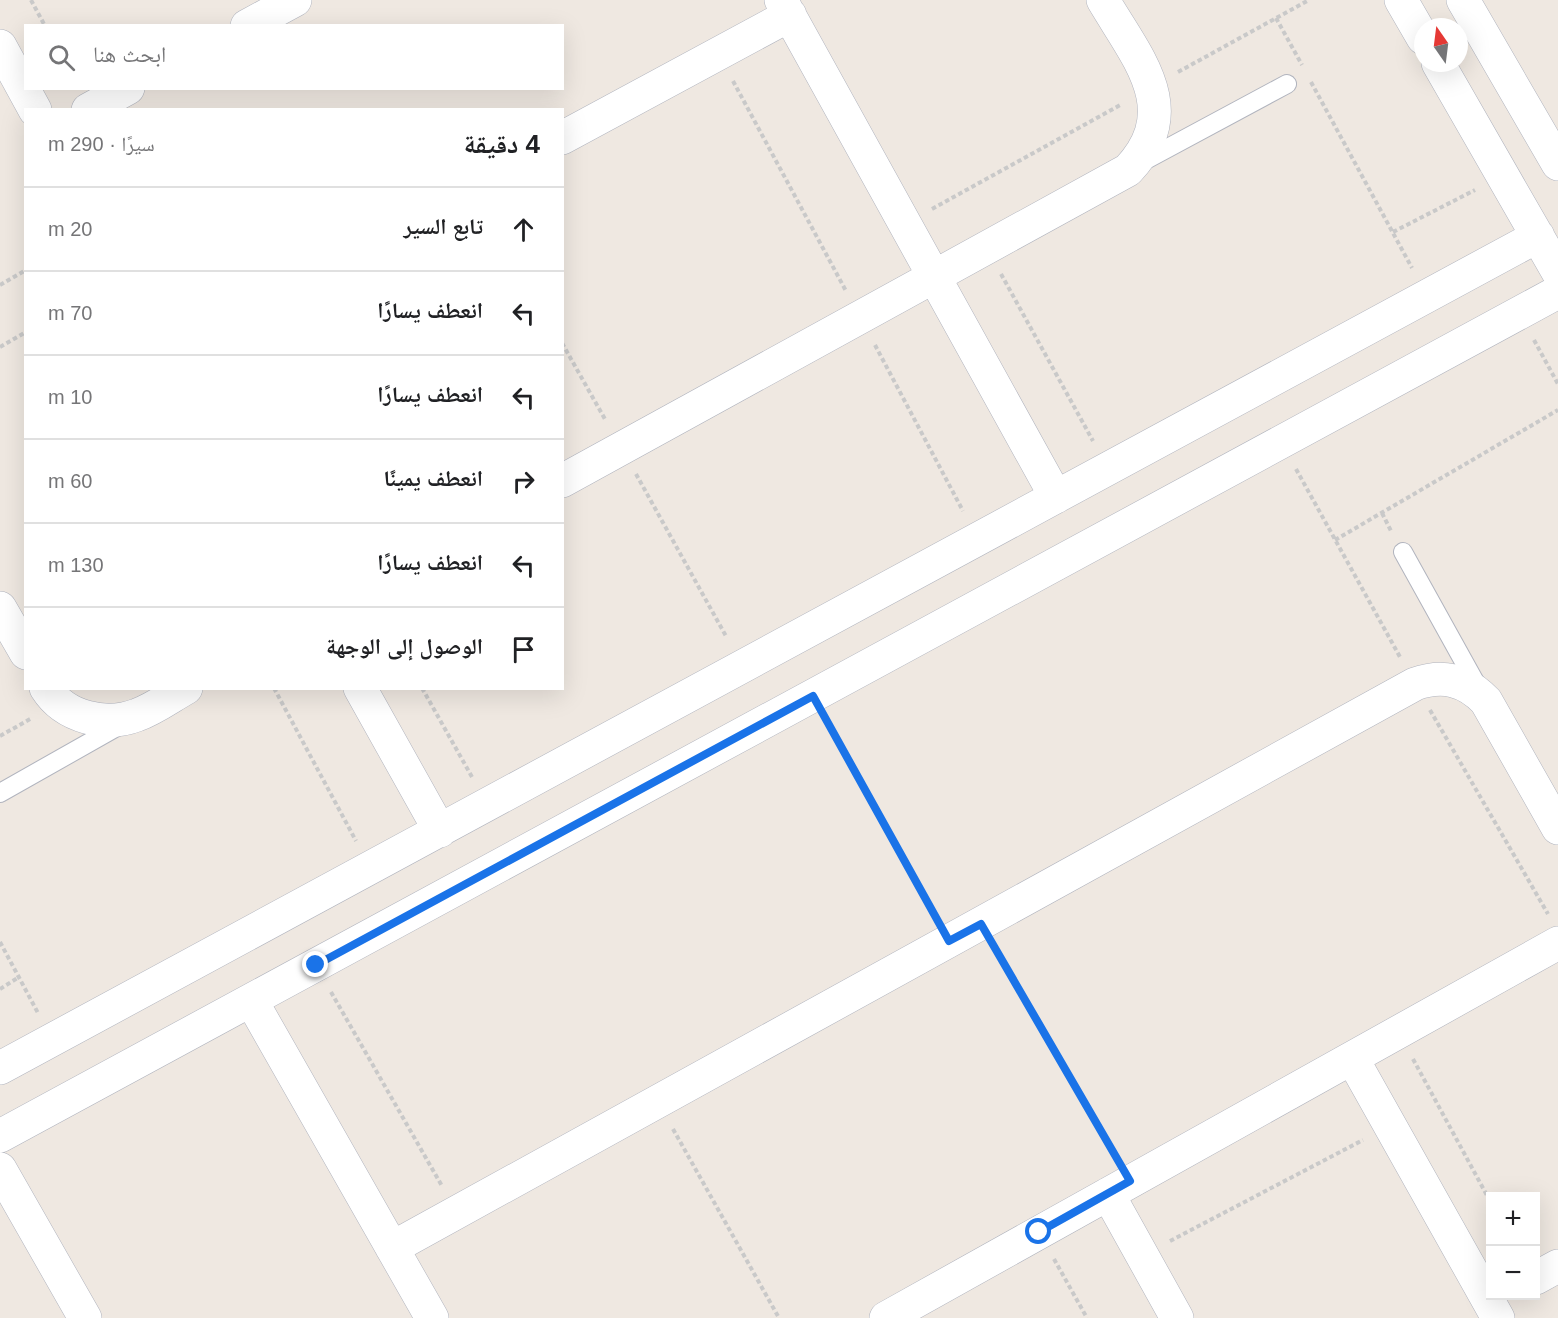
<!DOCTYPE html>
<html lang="ar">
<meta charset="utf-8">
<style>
:root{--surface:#fff;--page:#f6f6f6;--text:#202124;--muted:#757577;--line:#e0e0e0}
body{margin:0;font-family:Helvetica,"Noto Naskh Arabic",sans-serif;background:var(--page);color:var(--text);direction:rtl}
.controls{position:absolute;right:18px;bottom:18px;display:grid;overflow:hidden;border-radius:0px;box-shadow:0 6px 24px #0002}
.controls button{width:54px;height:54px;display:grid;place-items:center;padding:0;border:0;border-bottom:2px solid var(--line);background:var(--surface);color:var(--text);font:30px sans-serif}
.compass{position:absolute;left:1414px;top:18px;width:54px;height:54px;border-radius:50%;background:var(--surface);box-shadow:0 6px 24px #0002;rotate:346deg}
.stop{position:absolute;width:18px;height:18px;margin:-14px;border:4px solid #1a73e8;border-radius:50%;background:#fff}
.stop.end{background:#1a73e8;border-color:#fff;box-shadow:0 2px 6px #0008}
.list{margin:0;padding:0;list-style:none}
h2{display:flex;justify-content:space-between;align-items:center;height:78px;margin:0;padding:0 24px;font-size:26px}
h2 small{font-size:20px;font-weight:400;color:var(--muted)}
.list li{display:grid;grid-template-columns:39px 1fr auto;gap:18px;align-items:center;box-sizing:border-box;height:84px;padding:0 24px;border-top:2px solid var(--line)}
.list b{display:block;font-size:22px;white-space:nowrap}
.list em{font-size:20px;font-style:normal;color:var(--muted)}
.icon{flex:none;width:33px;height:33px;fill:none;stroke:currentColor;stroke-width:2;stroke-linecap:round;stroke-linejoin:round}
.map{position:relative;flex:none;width:1558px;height:1318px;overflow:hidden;direction:ltr}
.search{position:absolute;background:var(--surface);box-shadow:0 6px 24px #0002;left:24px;top:24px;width:540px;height:66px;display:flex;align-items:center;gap:15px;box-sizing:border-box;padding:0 21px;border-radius:0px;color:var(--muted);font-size:22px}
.panel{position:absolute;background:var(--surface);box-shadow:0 6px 24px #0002;left:24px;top:108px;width:540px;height:582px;border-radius:0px;direction:rtl}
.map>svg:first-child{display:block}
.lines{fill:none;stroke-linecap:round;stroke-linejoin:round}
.lane-casing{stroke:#b1b4be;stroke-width:20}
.street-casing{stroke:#b1b4be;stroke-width:34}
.path{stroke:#c9c9c9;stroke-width:4;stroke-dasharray:4.5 3;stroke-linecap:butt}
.lane{stroke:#fff;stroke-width:18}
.street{stroke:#fff;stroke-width:33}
.route{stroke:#1a73e8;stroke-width:8}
</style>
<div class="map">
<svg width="1558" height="1318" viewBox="0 0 1558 1318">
<rect width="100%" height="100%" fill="#efe8e1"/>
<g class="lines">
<defs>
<path id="lane" d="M1140 163 1287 84
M1403 552 1479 689
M0 793 122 724"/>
<path id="street" d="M781 0 1056 497
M1401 0 1423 38
M1463 0 1558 164
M247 26 295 0
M0 46 35 110
M1438 63 1558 272
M88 110 128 88
M562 138 790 15
M562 481 1128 170C1185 109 1137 58 1103 0
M0 608 26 653
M46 688C65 718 106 727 137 715 154 709 170 697 186 688
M360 688 440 831
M251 1000 432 1318
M1352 1058 1498 1318
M0 1068 1538 236
M0 1136 1558 292
M0 1169 85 1318
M1108 1194 1177 1318
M392 1248 1415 684C1443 674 1466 680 1486 701L1558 828
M1536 1278 1558 1266
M886 1318 1558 943"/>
</defs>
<!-- lane casing -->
<use href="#lane" class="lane-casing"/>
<!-- street casing -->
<use href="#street" class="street-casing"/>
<!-- path -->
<path class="path" d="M31 0 45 26
M1276 18 1302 65
M1178 72 1309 0
M733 81 846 291
M1311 82 1412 268
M932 209 1122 104
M1393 232 1475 190
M1001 274 1093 441
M0 285 26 270
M1534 340 1558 384
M562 343 606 421
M875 345 963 511
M0 347 26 332
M1296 469 1400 657
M636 474 727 638
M1382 513 1392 533
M1335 540 1558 410
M274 688 356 841
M422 688 472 777
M1430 710 1548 914
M827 721 934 914
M0 736 32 718
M0 942 38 1013
M996 950 1114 1154
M0 989 19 977
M331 992 442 1186
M1413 1059 1490 1201
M673 1129 779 1318
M1170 1241 1363 1140
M1054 1259 1087 1318"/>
<!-- lane -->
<use href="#lane" class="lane"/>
<!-- street -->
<use href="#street" class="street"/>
</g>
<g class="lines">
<!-- route -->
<path class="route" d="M316 965 813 696 949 941 981 924 1130 1181 1039 1232"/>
</g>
</svg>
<div class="controls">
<button>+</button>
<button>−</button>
</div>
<svg class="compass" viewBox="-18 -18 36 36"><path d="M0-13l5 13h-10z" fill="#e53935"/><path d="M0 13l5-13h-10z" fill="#757577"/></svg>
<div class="stop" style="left:1039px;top:1232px"></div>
<div class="stop end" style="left:316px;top:965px"></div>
<div class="search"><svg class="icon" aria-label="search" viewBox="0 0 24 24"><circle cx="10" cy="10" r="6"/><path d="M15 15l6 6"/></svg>ابحث هنا</div>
<section class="panel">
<h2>4 دقيقة<small>سيرًا · 290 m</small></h2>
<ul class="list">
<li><svg class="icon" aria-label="ahead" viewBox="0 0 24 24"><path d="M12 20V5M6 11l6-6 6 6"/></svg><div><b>تابع السير</b></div><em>20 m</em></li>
<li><svg class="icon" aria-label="left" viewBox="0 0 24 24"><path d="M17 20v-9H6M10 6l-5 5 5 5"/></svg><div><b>انعطف يسارًا</b></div><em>70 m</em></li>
<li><svg class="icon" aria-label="left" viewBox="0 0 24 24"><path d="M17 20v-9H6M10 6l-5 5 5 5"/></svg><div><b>انعطف يسارًا</b></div><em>10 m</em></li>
<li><svg class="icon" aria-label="right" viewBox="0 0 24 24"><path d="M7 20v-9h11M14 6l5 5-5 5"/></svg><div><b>انعطف يمينًا</b></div><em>60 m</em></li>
<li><svg class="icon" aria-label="left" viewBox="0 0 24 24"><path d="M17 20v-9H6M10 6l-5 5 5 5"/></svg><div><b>انعطف يسارًا</b></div><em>130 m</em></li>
<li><svg class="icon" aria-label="arrive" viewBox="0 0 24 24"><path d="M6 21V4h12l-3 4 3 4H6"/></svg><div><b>الوصول إلى الوجهة</b></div></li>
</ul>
</section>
</div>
